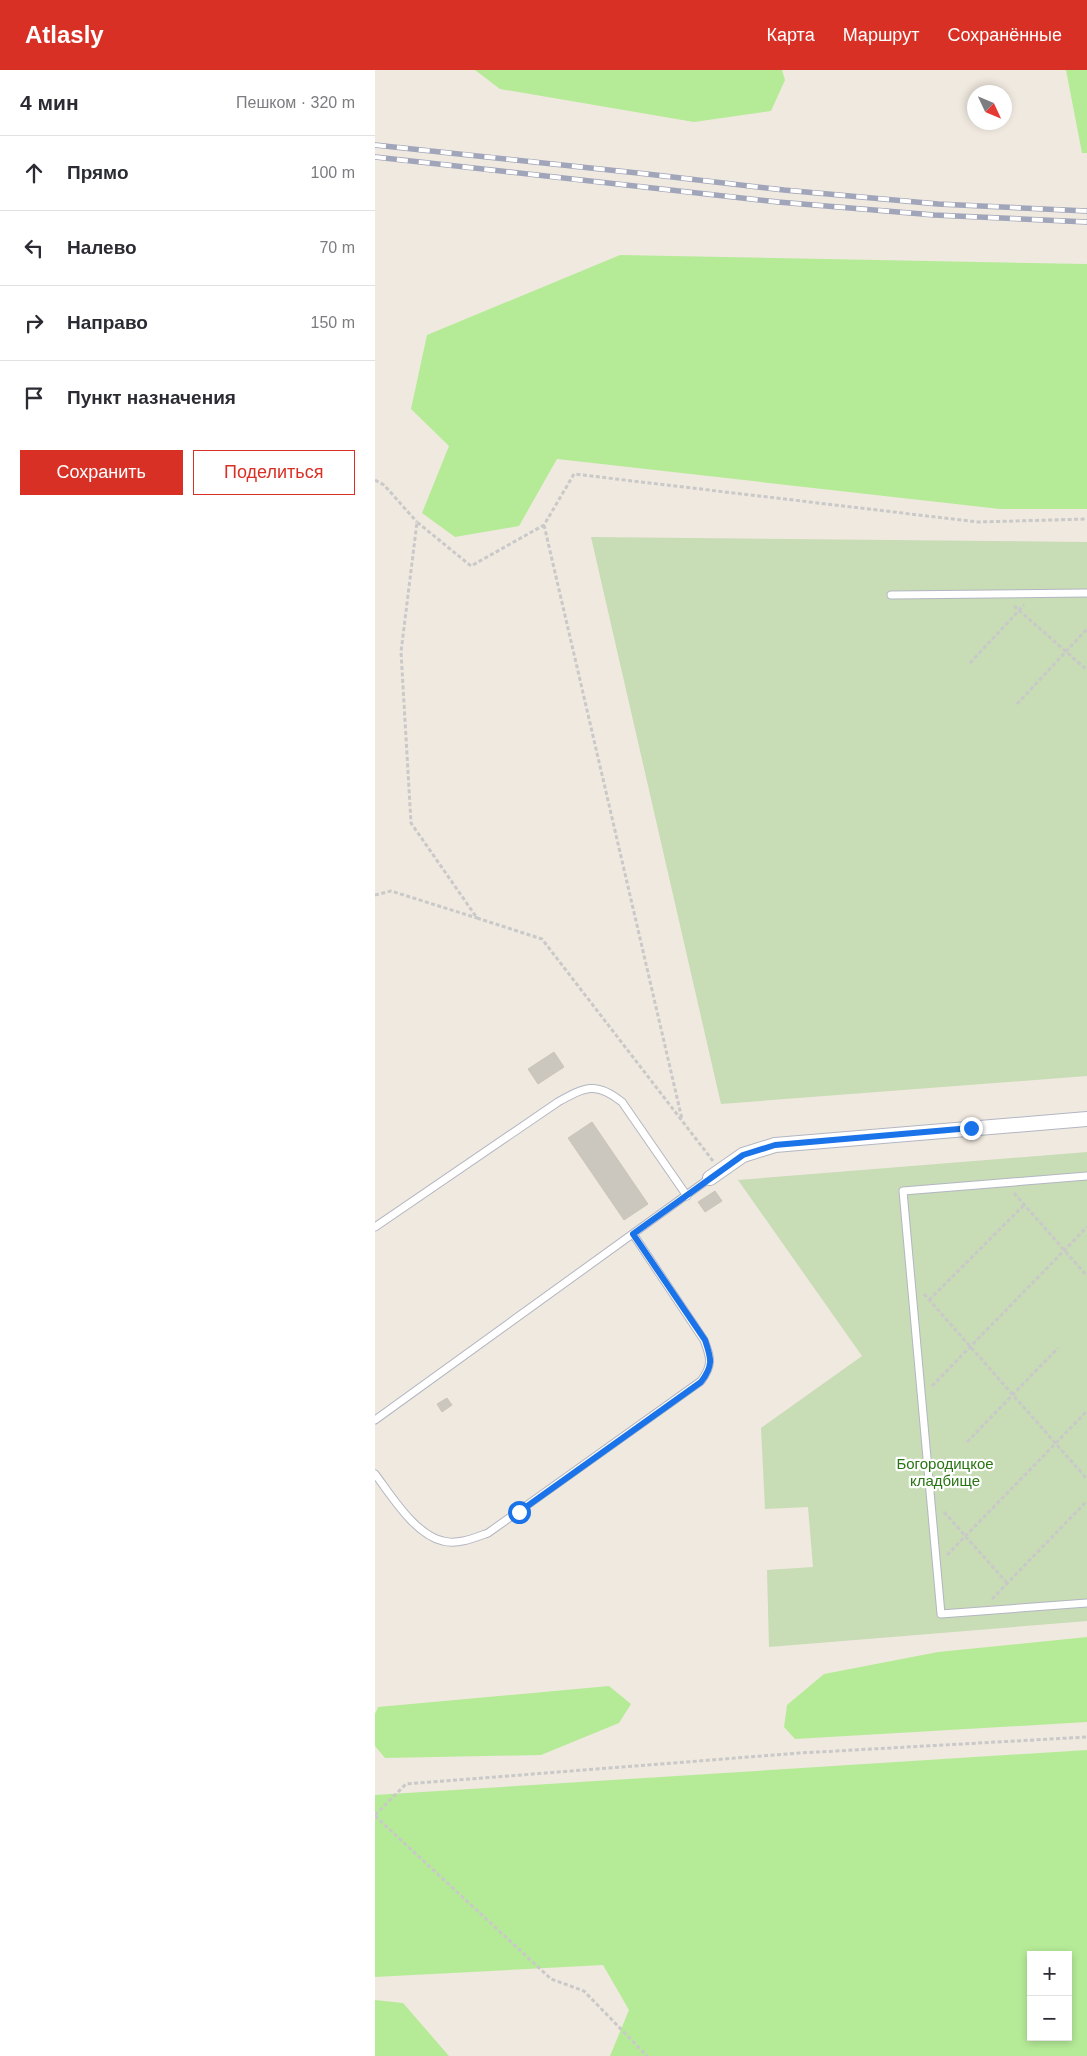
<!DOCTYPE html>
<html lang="ru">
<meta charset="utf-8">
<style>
:root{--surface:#fff;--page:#f7f7f7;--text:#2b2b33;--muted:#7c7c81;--line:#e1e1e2;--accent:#d93025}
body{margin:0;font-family:Helvetica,sans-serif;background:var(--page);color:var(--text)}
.controls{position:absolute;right:15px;bottom:15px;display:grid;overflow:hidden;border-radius:0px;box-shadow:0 2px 8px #0003}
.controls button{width:45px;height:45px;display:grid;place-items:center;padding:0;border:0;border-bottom:1px solid var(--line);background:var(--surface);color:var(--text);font:25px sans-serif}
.compass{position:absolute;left:592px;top:15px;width:45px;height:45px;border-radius:50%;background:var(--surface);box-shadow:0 2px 8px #0003;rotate:134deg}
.stop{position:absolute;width:15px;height:15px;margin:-11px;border:4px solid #1a73e8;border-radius:50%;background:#fff}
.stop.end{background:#1a73e8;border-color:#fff;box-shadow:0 1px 5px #0008}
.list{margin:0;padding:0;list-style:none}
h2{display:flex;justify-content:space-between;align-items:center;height:65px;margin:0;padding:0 20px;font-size:21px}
h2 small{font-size:16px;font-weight:400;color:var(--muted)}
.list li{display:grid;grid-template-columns:32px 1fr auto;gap:15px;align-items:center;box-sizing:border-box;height:75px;padding:0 20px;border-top:1px solid var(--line)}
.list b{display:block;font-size:19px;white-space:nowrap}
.list em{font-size:16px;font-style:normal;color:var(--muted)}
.actions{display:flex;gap:10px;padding:15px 20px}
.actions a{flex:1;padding:11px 0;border:1px solid var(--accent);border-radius:0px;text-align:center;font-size:18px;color:var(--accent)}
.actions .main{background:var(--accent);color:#fff}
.icon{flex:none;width:28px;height:28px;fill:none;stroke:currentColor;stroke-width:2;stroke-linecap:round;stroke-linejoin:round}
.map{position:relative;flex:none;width:712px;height:1986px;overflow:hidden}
header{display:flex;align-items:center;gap:30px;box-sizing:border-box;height:70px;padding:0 25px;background:var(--accent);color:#fff}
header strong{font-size:24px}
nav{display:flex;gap:28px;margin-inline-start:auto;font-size:18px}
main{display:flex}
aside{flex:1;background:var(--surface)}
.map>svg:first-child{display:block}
.green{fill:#b5eb97;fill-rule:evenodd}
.cemetery{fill:#c8dcb5}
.building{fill:#cbc7be;stroke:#ccc5b8}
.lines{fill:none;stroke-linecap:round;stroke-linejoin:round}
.service-casing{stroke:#b3b6c2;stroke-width:9}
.minor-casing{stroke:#b3b6c2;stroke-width:16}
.path{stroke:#c9c9c9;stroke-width:3;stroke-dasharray:4 2.5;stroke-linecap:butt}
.service{stroke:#fff;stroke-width:7}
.minor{stroke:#fff;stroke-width:14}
.rail-casing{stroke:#a1a5ba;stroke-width:5.5}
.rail{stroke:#fff;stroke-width:4;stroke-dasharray:11;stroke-linecap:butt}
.route{stroke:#1a73e8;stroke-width:6}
.labels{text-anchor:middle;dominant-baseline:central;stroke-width:4.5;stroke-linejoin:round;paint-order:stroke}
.park-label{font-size:15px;fill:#297513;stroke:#fff}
</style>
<header>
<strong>Atlasly</strong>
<nav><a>Карта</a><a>Маршрут</a><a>Сохранённые</a></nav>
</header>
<main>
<aside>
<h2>4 мин<small>Пешком · 320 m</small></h2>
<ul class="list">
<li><svg class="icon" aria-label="ahead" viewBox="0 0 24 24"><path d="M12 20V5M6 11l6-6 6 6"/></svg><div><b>Прямо</b></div><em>100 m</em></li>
<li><svg class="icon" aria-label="left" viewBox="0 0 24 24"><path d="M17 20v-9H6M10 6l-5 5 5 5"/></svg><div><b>Налево</b></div><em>70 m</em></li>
<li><svg class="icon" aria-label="right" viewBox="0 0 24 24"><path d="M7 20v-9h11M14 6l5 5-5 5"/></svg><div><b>Направо</b></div><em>150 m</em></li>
<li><svg class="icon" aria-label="arrive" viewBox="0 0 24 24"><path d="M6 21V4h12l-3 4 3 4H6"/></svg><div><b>Пункт назначения</b></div></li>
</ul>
<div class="actions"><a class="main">Сохранить</a><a>Поделиться</a></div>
</aside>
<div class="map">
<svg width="712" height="1986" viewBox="0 0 712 1986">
<rect width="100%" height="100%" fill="#f0e9df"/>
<!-- green -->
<path class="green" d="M100 0H407L410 10 396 41 319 52 125 19Z
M691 0H712V83H707Z
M245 185 712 194V439H625L182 389 144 456 80 467 47 443 74 376 36 339 52 265Z
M712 1567V1652L420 1669 409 1657 412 1635 449 1604 563 1582Z
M234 1616 256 1634 244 1653 166 1685 10 1688 0 1676V1644L3 1637Z
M712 1680V1986H235L254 1940 228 1895 0 1907V1725ZM656 1885H693V1967H656Z
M0 1930 28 1933 74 1986H0Z"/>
<!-- cemetery -->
<path class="cemetery" d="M216 467 712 472V1006L346 1034Z
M712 1082V1551L394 1577 392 1500 438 1497 433 1437 390 1439 386 1358 487 1286 363 1110Z"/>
<!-- building -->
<path class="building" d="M179 982 189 997 163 1014 153 999Z
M217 1052 273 1134 249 1150 193 1068Z
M340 1121 347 1131 330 1142 323 1132Z
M72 1328 77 1335 67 1342 62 1334Z"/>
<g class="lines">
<defs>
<path id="service" d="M516 525 712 523
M712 1106 528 1121 566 1544 712 1533
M0 1157 183 1032C210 1017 221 1011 247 1032L312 1126
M0 1350 335 1108
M0 1404C16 1425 40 1465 68 1471 83 1475 99 1468 113 1463L326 1311C338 1295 336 1288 329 1270L258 1164"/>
<path id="minor" d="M335 1108 368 1085 400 1075 712 1049"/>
</defs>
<!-- service casing -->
<use href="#service" class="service-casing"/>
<!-- minor casing -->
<use href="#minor" class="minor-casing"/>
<!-- path -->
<path class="path" d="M0 410 9 415 42 452
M169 455 307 1049
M639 536 712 600
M595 593 649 535
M642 634 712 559
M0 825 16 821 102 848
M338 1091 167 869 102 848 36 753 26 582 42 452 96 496 169 455 199 404 603 452 712 449
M639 1123 712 1206
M549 1224 712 1409
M554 1230 650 1134
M557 1316 712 1157
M592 1372 683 1278
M569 1442 632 1513
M572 1485 712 1341
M617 1529 712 1431
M0 1745 31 1714 425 1683 712 1667
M0 1746 176 1909 209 1921 272 1986"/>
<!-- service -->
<use href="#service" class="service"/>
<!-- minor -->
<use href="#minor" class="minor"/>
<defs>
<path id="rail" d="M0 75 272 104 409 120 563 134 712 141
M0 87 403 132 559 145 712 152"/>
</defs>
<!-- rail casing -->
<use href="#rail" class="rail-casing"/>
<!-- rail -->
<use href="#rail" class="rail"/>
</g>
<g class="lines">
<!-- route -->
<path class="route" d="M144 1442 326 1312C339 1295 336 1288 330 1270L258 1164 368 1085 400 1075 596 1058"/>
</g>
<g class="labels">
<!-- park labels -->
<g class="park-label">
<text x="570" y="1393">Богородицкое<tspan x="570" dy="17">кладбище</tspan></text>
</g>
</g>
</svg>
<div class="controls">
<button>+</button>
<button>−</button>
</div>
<svg class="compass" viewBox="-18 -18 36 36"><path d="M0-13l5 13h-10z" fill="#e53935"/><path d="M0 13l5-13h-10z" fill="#7c7c81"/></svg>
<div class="stop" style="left:144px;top:1442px"></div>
<div class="stop end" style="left:596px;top:1058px"></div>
</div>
</main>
